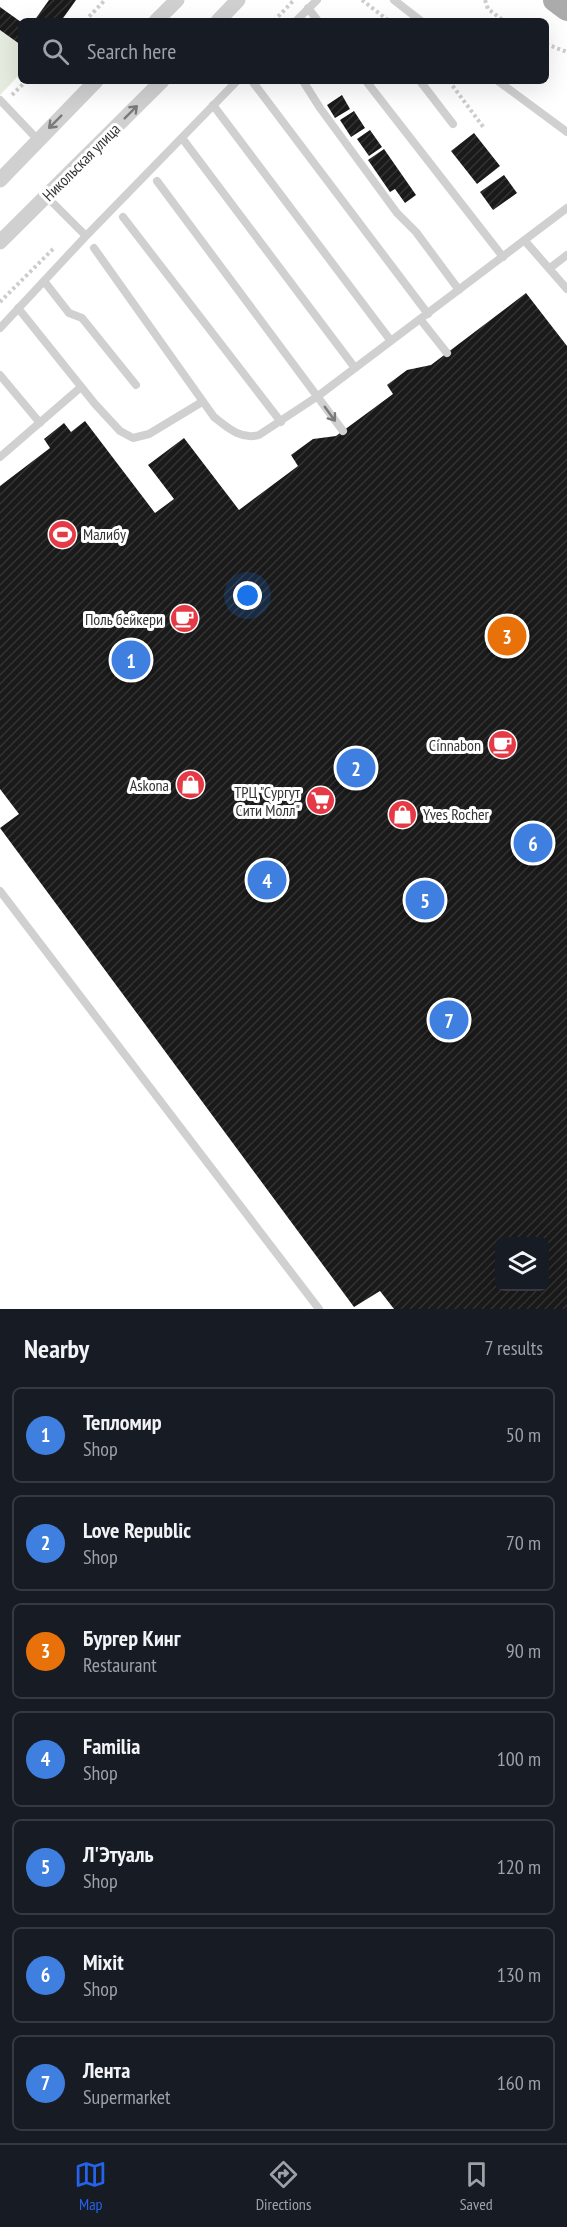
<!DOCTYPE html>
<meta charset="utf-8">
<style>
:root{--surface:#171b24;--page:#20242c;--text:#f1f3f6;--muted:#9ea1a6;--line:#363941;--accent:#2563eb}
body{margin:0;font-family:"PT Sans Narrow",sans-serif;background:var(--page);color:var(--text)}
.controls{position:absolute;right:18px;bottom:18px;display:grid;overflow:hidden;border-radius:9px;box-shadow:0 6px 24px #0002}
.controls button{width:54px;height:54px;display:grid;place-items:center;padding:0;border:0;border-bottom:2px solid var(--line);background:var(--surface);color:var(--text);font:30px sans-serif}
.you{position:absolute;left:248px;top:596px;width:21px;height:21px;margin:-15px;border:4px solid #fff;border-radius:50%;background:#1a73e8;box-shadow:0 0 0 9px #1a73e833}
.badge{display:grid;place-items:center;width:39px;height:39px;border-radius:50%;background:var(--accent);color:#fff;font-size:20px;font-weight:700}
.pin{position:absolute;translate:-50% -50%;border:3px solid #fff;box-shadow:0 2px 6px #0006}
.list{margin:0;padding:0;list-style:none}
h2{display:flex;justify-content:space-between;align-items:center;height:78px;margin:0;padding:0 24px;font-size:26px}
h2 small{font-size:20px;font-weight:400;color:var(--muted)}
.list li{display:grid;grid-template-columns:39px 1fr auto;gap:18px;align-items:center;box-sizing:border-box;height:96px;margin:0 12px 12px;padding:0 12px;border:2px solid var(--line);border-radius:9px}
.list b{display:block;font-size:22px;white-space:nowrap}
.list p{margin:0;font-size:20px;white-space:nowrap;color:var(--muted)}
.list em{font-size:20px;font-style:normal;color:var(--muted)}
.icon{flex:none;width:33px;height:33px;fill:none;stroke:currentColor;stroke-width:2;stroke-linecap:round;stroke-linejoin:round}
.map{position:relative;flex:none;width:567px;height:1309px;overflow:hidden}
.search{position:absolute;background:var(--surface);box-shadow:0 6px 24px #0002;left:18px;right:18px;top:18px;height:66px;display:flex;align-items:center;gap:15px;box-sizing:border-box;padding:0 21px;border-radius:9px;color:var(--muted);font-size:22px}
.sheet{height:834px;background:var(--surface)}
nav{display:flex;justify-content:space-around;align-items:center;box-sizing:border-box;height:84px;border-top:2px solid var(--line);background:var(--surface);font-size:16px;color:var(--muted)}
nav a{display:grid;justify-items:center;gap:3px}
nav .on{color:var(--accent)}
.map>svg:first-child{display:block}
.green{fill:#e6ecdf}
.building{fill:url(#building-hatch);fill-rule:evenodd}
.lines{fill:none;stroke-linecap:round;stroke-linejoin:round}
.path{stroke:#cdcdcd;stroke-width:4;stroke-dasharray:3 3;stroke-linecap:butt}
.service{stroke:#d0d0d0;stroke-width:8}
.minor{stroke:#d0d0d0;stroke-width:15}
.primary{stroke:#ababab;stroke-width:24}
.oneway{stroke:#7a7a7a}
.labels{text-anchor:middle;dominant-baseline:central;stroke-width:6;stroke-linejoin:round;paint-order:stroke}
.street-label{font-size:16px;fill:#333;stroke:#fff}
.poi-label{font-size:16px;fill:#333;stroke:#fff;text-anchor:end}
</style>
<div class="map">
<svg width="567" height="1309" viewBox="0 0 567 1309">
<defs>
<pattern id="building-hatch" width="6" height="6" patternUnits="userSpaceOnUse" patternTransform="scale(1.5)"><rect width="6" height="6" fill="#1a1a1a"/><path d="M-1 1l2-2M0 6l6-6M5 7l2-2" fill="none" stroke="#333"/></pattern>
</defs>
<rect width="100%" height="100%" fill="#fff"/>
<!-- green -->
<path class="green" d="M0 30 21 45V73L0 95Z"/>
<!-- building -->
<path class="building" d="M49 0H76L61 21H34Z
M0 7 21 22V45L0 30Z
M342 95 350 109 335 118 327 105Z
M354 111 365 128 351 137 340 120Z
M370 130 382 147 369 156 357 139Z
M474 133 500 166 477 184 451 151Z
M384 149 416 195 405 203 395 189 390 192 368 160Z
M504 175 517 193 493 210 480 192Z
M526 293 567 346V1309H394L380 1291 354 1307 0 828 19 814 0 789V486L50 448 44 439 64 423 71 432 85 421 155 513 174 499 148 465 184 438 239 510 298 466 291 455 313 439 336 436 393 394 387 385 407 370 431 365ZM500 1242H544V1286H500Z"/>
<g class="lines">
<!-- path -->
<path class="path" d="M362 0 389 21
M485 0 488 9 504 21
M85 21 105 0
M274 21 294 0
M546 44 567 52
M449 81 484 128
M12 95 26 81
M0 302 55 247"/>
<!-- service -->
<path class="service" d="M394 0 421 21
M308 8 318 21
M296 21 317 0
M252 81 428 314
M303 81 320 108 397 213 416 232 459 290
M366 81 503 257
M420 81 453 124
M498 81 567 132
M0 100 38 140
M213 105 391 341
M182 138 355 368
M157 181 343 431
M46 196 86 236
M123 217 281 422
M525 241 567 289
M94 248 214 417C228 428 241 440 259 435L318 396 567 208
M550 268 567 255
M44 281 69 313 82 318 136 385
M18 308 95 404 120 431 133 438 149 434 202 402
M420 319 447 353
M0 328 86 236 237 81
M0 375 40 423
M0 457 81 387
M0 891 319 1309"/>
<!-- minor -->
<path class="minor" d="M156 21 177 0
M218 21 238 0
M0 180 96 81
M0 242 162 81"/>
<!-- primary -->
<path class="primary" d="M555 0 567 9"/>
</g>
<!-- one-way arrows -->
<defs><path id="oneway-shaft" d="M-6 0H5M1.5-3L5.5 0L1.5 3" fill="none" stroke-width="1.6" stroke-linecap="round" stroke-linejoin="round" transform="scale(1.5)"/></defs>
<g class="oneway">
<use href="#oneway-shaft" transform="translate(131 112) rotate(-45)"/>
<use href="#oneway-shaft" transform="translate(55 122) rotate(135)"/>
<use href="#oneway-shaft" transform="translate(330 414) rotate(54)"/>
</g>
<!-- icons -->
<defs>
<symbol id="stadium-disc" viewBox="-11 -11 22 22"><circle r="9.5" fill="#e63946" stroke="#fff"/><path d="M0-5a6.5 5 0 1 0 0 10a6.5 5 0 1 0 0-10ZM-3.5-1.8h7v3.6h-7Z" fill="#fff"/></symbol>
<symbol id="cafe-disc" viewBox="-11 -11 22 22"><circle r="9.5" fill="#e63946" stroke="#fff"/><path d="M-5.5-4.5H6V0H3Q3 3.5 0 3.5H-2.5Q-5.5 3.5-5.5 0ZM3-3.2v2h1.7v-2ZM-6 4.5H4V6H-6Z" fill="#fff"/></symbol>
<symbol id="shop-disc" viewBox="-11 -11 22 22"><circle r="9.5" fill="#e63946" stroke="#fff"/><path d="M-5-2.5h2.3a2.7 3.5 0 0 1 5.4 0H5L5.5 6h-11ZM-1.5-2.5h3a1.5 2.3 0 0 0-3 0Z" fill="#fff"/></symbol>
<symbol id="supermarket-disc" viewBox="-11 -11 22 22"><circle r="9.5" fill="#e63946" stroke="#fff"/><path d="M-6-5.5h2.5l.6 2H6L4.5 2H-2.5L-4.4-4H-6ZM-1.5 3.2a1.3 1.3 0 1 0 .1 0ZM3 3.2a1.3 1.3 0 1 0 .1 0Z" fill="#fff"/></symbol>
</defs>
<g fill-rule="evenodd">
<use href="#stadium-disc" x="46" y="518" width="33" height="33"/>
<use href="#cafe-disc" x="168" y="602" width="33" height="33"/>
<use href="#cafe-disc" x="486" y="728" width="33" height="33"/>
<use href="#shop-disc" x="174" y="768" width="33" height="33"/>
<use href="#supermarket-disc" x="304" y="784" width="33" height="33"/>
<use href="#shop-disc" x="386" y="798" width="33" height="33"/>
</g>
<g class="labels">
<!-- street labels -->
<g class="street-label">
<text transform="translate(81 162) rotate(-45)">Никольская улица</text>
</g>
<!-- poi labels -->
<g class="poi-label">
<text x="83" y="534" text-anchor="start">Малибу</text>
<text x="163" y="619">Поль бейкери</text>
<text x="481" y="745">Cinnabon</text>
<text x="169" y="785">Askona</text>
<text x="300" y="792">ТРЦ "Сургут<tspan x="300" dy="18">Сити Молл"</tspan></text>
<text x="423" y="814" text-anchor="start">Yves Rocher</text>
</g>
</g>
</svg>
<div class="controls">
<button><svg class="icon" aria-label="layers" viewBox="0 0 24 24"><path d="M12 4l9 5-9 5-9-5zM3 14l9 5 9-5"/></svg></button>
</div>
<div class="you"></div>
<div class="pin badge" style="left:131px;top:660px;background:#3f7fe0">1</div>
<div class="pin badge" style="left:356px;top:768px;background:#3f7fe0">2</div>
<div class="pin badge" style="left:507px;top:636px;background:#e8710a">3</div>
<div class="pin badge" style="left:267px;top:880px;background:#3f7fe0">4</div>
<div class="pin badge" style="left:425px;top:900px;background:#3f7fe0">5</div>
<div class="pin badge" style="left:533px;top:843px;background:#3f7fe0">6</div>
<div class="pin badge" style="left:449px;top:1020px;background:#3f7fe0">7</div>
<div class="search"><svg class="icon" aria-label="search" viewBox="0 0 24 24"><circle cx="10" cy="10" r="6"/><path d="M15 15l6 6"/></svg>Search here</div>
</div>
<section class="sheet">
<h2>Nearby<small>7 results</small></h2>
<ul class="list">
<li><span class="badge" style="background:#3f7fe0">1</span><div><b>Тепломир</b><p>Shop</p></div><em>50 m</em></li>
<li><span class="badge" style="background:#3f7fe0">2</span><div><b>Love Republic</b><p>Shop</p></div><em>70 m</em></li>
<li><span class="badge" style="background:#e8710a">3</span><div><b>Бургер Кинг</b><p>Restaurant</p></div><em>90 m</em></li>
<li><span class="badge" style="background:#3f7fe0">4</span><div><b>Familia</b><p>Shop</p></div><em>100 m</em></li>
<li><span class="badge" style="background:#3f7fe0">5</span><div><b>Л'Этуаль</b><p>Shop</p></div><em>120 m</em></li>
<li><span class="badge" style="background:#3f7fe0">6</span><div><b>Mixit</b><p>Shop</p></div><em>130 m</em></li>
<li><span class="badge" style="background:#3f7fe0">7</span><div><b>Лента</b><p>Supermarket</p></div><em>160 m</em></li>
</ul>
</section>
<nav>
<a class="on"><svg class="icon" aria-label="map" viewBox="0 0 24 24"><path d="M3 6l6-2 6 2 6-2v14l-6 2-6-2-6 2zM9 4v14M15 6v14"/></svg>Map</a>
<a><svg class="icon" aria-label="directions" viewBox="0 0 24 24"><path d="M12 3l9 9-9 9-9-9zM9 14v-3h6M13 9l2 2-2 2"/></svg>Directions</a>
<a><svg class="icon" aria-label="saved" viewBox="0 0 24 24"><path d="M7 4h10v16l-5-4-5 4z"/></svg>Saved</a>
</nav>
